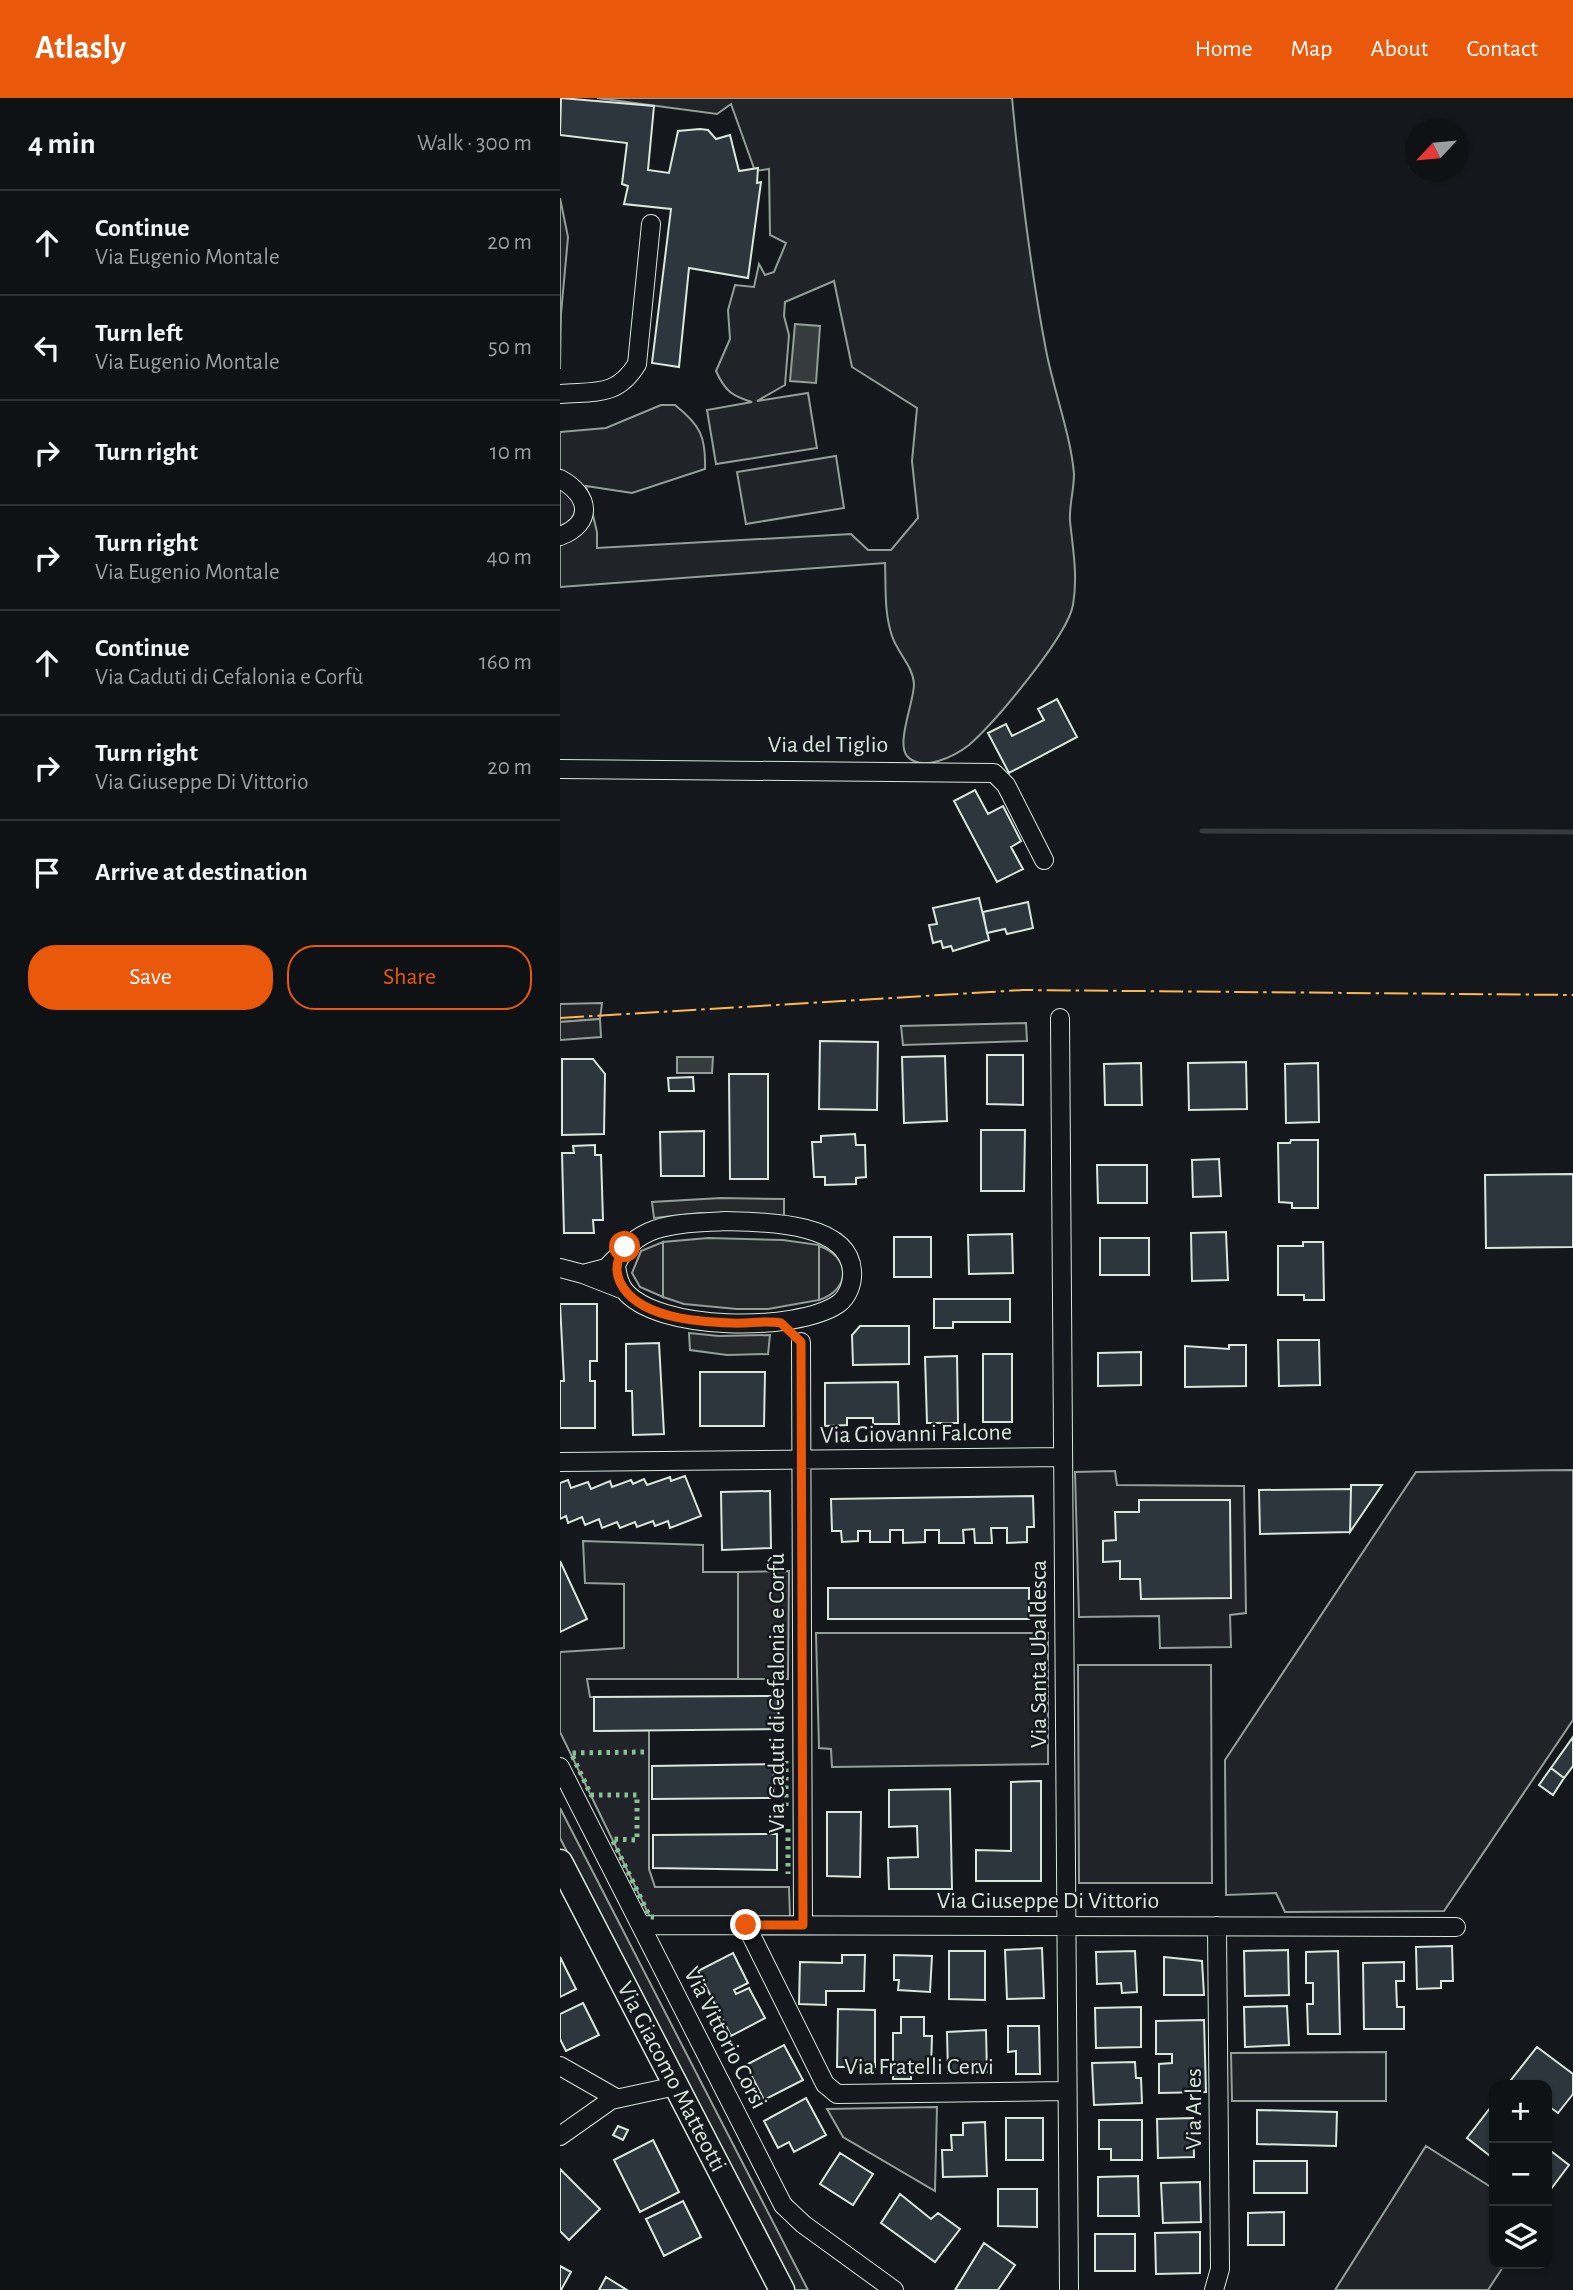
<!DOCTYPE html>
<meta charset="utf-8">
<style>
:root{--surface:#0f1215;--page:#1d2022;--text:#f1f3f6;--muted:#9b9ea0;--line:#2f3234;--accent:#ea580c}
body{margin:0;font-family:"Alegreya Sans",sans-serif;background:var(--page);color:var(--text)}
.controls{position:absolute;right:21px;bottom:21px;display:grid;overflow:hidden;border-radius:14px;box-shadow:0 2px 5px #0004}
.controls button{width:63px;height:63px;display:grid;place-items:center;padding:0;border:0;border-bottom:2px solid var(--line);background:var(--surface);color:var(--text);font:35px sans-serif}
.compass{position:absolute;left:845px;top:21px;width:63px;height:63px;border-radius:50%;background:var(--surface);box-shadow:0 2px 5px #0004;rotate:244deg}
.stop{position:absolute;width:21px;height:21px;margin:-16px;border:5px solid #ea580c;border-radius:50%;background:#fff}
.stop.end{background:#ea580c;border-color:#fff;box-shadow:0 2px 7px #0008}
.list{margin:0;padding:0;list-style:none}
h2{display:flex;justify-content:space-between;align-items:center;height:91px;margin:0;padding:0 28px;font-size:30px}
h2 small{font-size:23px;font-weight:400;color:var(--muted)}
.list li{display:grid;grid-template-columns:46px 1fr auto;gap:21px;align-items:center;box-sizing:border-box;height:105px;padding:0 28px;border-top:2px solid var(--line)}
.list b{display:block;font-size:26px;white-space:nowrap}
.list p{margin:0;font-size:23px;white-space:nowrap;color:var(--muted)}
.list em{font-size:23px;font-style:normal;color:var(--muted)}
.actions{display:flex;gap:14px;padding:21px 28px}
.actions a{flex:1;padding:16px 0;border:2px solid var(--accent);border-radius:28px;text-align:center;font-size:24px;color:var(--accent)}
.actions .main{background:var(--accent);color:#fff}
.icon{flex:none;width:38px;height:38px;fill:none;stroke:currentColor;stroke-width:2;stroke-linecap:round;stroke-linejoin:round}
.map{position:relative;flex:none;width:1013px;height:2192px;overflow:hidden}
header{display:flex;align-items:center;gap:42px;box-sizing:border-box;height:98px;padding:0 35px;background:var(--accent);color:#fff}
header strong{font-size:33px}
nav{display:flex;gap:38px;margin-inline-start:auto;font-size:24px}
main{display:flex}
aside{flex:1;background:var(--surface)}
.map>svg:first-child{display:block}
.green{fill:#202428;stroke:#939e99;stroke-width:2}
.parking{fill:#24282b;stroke:#939e99;stroke-width:2}
.water{fill:#363b3e;stroke:#939e99;stroke-width:2}
.lines{fill:none;stroke-linecap:round;stroke-linejoin:round}
.stream{stroke:#363b3e;stroke-width:5}
.building{fill:#2c363c;stroke:#d8e6dc;stroke-width:2}
.street-casing{stroke:#d8e6dc;stroke-width:20}
.secondary-casing{stroke:#d8e6dc;stroke-width:27}
.street{stroke:#14181c;stroke-width:18}
.secondary{stroke:#14181c;stroke-width:24}
.hedge{stroke:#8ac095;stroke-width:5;stroke-dasharray:3.5 5;stroke-linecap:butt}
.power{stroke:#ffb74d;stroke-width:2;stroke-dasharray:24 5 3.5 5;stroke-linecap:butt}
.route{stroke:#ea580c;stroke-width:9}
.labels{text-anchor:middle;dominant-baseline:central;stroke-width:5;stroke-linejoin:round;paint-order:stroke}
.street-label{font-size:24px;fill:#d8e6dc;stroke:#14181c}
</style>
<header>
<strong>Atlasly</strong>
<nav><a>Home</a><a>Map</a><a>About</a><a>Contact</a></nav>
</header>
<main>
<aside>
<h2>4 min<small>Walk · 300 m</small></h2>
<ul class="list">
<li><svg class="icon" aria-label="ahead" viewBox="0 0 24 24"><path d="M12 20V5M6 11l6-6 6 6"/></svg><div><b>Continue</b><p>Via Eugenio Montale</p></div><em>20 m</em></li>
<li><svg class="icon" aria-label="left" viewBox="0 0 24 24"><path d="M17 20v-9H6M10 6l-5 5 5 5"/></svg><div><b>Turn left</b><p>Via Eugenio Montale</p></div><em>50 m</em></li>
<li><svg class="icon" aria-label="right" viewBox="0 0 24 24"><path d="M7 20v-9h11M14 6l5 5-5 5"/></svg><div><b>Turn right</b></div><em>10 m</em></li>
<li><svg class="icon" aria-label="right" viewBox="0 0 24 24"><path d="M7 20v-9h11M14 6l5 5-5 5"/></svg><div><b>Turn right</b><p>Via Eugenio Montale</p></div><em>40 m</em></li>
<li><svg class="icon" aria-label="ahead" viewBox="0 0 24 24"><path d="M12 20V5M6 11l6-6 6 6"/></svg><div><b>Continue</b><p>Via Caduti di Cefalonia e Corfù</p></div><em>160 m</em></li>
<li><svg class="icon" aria-label="right" viewBox="0 0 24 24"><path d="M7 20v-9h11M14 6l5 5-5 5"/></svg><div><b>Turn right</b><p>Via Giuseppe Di Vittorio</p></div><em>20 m</em></li>
<li><svg class="icon" aria-label="arrive" viewBox="0 0 24 24"><path d="M6 21V4h12l-3 4 3 4H6"/></svg><div><b>Arrive at destination</b></div></li>
</ul>
<div class="actions"><a class="main">Save</a><a>Share</a></div>
</aside>
<div class="map">
<svg width="1013" height="2192" viewBox="0 0 1013 2192">
<rect width="100%" height="100%" fill="#14181c"/>
<!-- green -->
<path class="green" d="M37 0H452C460 84 470 169 486 252 493 290 511 338 514 376 514 392 509 408 510 423 513 452 518 478 513 507 507 539 435 624 409 647 395 658 362 675 347 658 336 645 354 604 354 586 353 568 337 554 332 538 324 514 326 490 325 465L0 489V334L46 330 101 307H115C140 327 146 338 145 371L72 395 26 388 37 434V450L291 436 308 452H331L358 420 352 363 357 310 292 269 274 183 225 204 224 218 229 237 225 287 197 303 248 295 257 350 156 366 147 312 192 304C172 298 165 293 156 273L170 241 168 212 175 187 194 189 199 166 205 177 214 174 226 145 210 137 209 71 195 73 171 6 157 16Z
M0 100 8 139 1 216 0 271Z
M276 358 284 410 186 426 177 374Z
M42 905 40 921 0 924V906Z
M103 1144V1199L80 1189 72 1175 81 1153Z
M259 1148C290 1158 292 1191 259 1202Z
M1013 1372V1622L884 1813 725 1814 716 1795 666 1797 665 1662 856 1374Z
M555 1373 557 1387 684 1388 686 1515 670 1517 671 1549 600 1550 599 1518 519 1519 515 1374Z
M23 1443 143 1447V1474H178V1581H27L30 1599H34V1633L89 1632V1771L95 1789H229L230 1819H90L0 1634V1554L64 1550V1486L25 1485Z
M256 1535H488V1666L272 1669 271 1651 259 1650Z
M518 1567H651L652 1785H519Z
M0 1710 248 2192H233L0 1740Z
M826 1954V2003H672L671 1955Z
M377 2009 375 2093 283 2039 267 2011Z
M866 2048 934 2091V2166H945L928 2192H775Z"/>
<!-- parking -->
<path class="parking" d="M40 921 41 939 0 942V924Z
M466 925 467 943 343 947 341 928Z
M161 1100 224 1101V1118L141 1115 94 1120 92 1104Z
M148 1140 223 1142 259 1147V1202L208 1211H177L124 1206 103 1199V1144Z
M129 1235 159 1238 210 1237 208 1256 167 1257 130 1252Z
M229 1473 228 1581H178V1474Z"/>
<!-- water -->
<path class="water" d="M235 226 260 228 256 285 230 283Z
M117 959H153L152 975H117Z"/>
<g class="lines">
<!-- stream -->
<path class="stream" d="M642 733 1013 734"/>
</g>
<!-- building -->
<path class="building" d="M1 0 94 8 88 72 109 75 118 33 140 31 148 32 156 41 170 37 179 73 198 70 197 85 201 84 188 180 129 170 119 269 92 265 111 111 64 106 68 88 62 86 67 45 0 37Z
M497 601 517 639 449 675 428 635 446 626 452 638 484 622 478 611Z
M415 692 428 716 443 708 461 743 451 749 463 771 437 784 394 703Z
M419 800 429 842 393 853 391 848 383 850 381 843 373 845 369 827 377 826 373 810Z
M468 804 473 830 447 836 445 831 427 835 423 814Z
M260 943 318 944 317 1012 259 1011Z
M427 957H463V1007L427 1006Z
M385 958 387 1023 344 1025 342 959Z
M2 961H33L45 976 44 1036 2 1037Z
M686 964 687 1011 629 1012 628 965Z
M581 965 582 1007H545L544 966Z
M758 965 759 1024 726 1025 725 966Z
M169 976H208V1081H170Z
M133 979 134 993H109L108 980Z
M421 1032H465L464 1093H421Z
M144 1033V1078H101L100 1034Z
M295 1036 296 1047H305L306 1079 296 1080V1086L265 1087V1079H254L252 1044H261V1038Z
M731 1042H758V1110H732V1105L719 1104 718 1045H730Z
M35 1047V1057H41L43 1122H33L34 1135H4L2 1055H14L13 1048Z
M659 1061 661 1098 633 1099 632 1062Z
M537 1067H587V1105H538Z
M1013 1076V1149L926 1150 925 1077Z
M666 1134 668 1182 632 1183 631 1135Z
M452 1136 453 1175 409 1176 408 1137Z
M334 1139H371V1179H334Z
M540 1140H589V1177H540Z
M743 1144H763L764 1202H744V1197H718V1148H743Z
M374 1201H450V1224H393V1230H374Z
M0 1206H37V1263H30V1283H35V1330H0V1283H4Z
M300 1228H349V1266L293 1267 292 1237Z
M718 1242H759L760 1287 719 1288Z
M99 1245 104 1336 73 1337 72 1293H66V1246Z
M669 1247H686V1288L625 1289V1248L669 1251Z
M581 1254V1287L538 1288V1255Z
M423 1256H452V1324H423Z
M397 1258 398 1325H367L365 1259Z
M140 1274H205L204 1328H140Z
M338 1284 339 1326H313V1320H287V1327L265 1328V1285Z
M125 1378 141 1418 110 1430 108 1423 95 1428 93 1423 77 1429 75 1424 60 1430 57 1424 42 1430 39 1421 25 1427 22 1419 8 1425 6 1418 0 1421V1385L8 1382 11 1390 28 1384 31 1391 50 1383 52 1389 71 1382 73 1386 84 1381 87 1387 110 1379 111 1383Z
M791 1387H822L790 1434 791 1391Z
M791 1391 790 1434 700 1436 699 1392Z
M210 1393 211 1450 162 1452 161 1394Z
M473 1398 474 1429H467V1444L447 1445V1430H431L432 1445H415L414 1431 403 1432 404 1445H379V1432H365V1444L343 1445V1432H330V1444H310V1433H298V1443L282 1444 281 1433H272L271 1401Z
M579 1402H670L671 1500 581 1501 580 1481H560V1463L543 1464V1443L556 1442 555 1414H579Z
M0 1463 27 1521 0 1534Z
M268 1490H469V1521H268Z
M218 1598 219 1631 34 1633V1599Z
M1013 1639V1668L1004 1680 991 1670Z
M214 1666 213 1700 92 1701V1668Z
M991 1670 1004 1680 993 1697 979 1687Z
M481 1683V1783H416V1752L451 1753V1684Z
M390 1691 392 1791H329L328 1760 358 1759 357 1728 329 1729V1692Z
M267 1714H301L300 1779 267 1778Z
M217 1736V1772L93 1770V1737Z
M892 1848 893 1883H881V1890L857 1891 856 1849Z
M482 1850 484 1900 447 1901 445 1852Z
M728 1852 729 1897 685 1898 684 1853Z
M389 1853H425V1902L389 1901Z
M575 1853 577 1894 562 1895 561 1885 537 1886 536 1854Z
M778 1853 780 1936H748L747 1906H753V1885H746V1854Z
M173 1855 188 1885 174 1892 176 1896 189 1890 205 1920 171 1938 138 1873Z
M282 1857H305L304 1893H266V1907L239 1906 240 1864 282 1865Z
M334 1857 372 1858 370 1894 338 1892 339 1882H334Z
M0 1859 16 1891 0 1899Z
M604 1859 642 1863 644 1897H604Z
M844 1864V1883H836L837 1909H844V1931H804L803 1865Z
M23 1905 39 1937 6 1953 0 1941V1916Z
M727 1908 729 1947 685 1949 684 1909Z
M581 1909V1949L536 1950 535 1910Z
M278 1911 315 1912V1969H277Z
M341 1919H364V1938H372L371 1970H351V1981H333V1935H341Z
M644 1922 646 1994 599 1995V1966L612 1965V1956H596V1923Z
M448 1928H479L480 1976H456V1953L448 1954Z
M426 1932 427 1974 388 1975 387 1934Z
M224 1947 243 1982 204 2002 186 1967Z
M977 1949 1013 1976V1996L998 2015 987 2007V1987H947Z
M575 1964 576 1980H581L582 2005 534 2007 532 1965Z
M246 2000 266 2037 234 2054 229 2044 218 2050 204 2023Z
M934 2005V2061L907 2040Z
M697 2012 777 2014 776 2048 697 2046Z
M446 2020H483V2062H446Z
M633 2020 634 2059 598 2060 597 2021Z
M539 2022H582V2062H551V2051H539Z
M425 2024 427 2078 383 2079 382 2052H392L391 2037H403V2025Z
M58 2028 68 2032 63 2042 53 2037Z
M93 2042 119 2094 80 2114 54 2062Z
M987 2050 1009 2067 988 2095 987 2094Z
M280 2055 313 2076 293 2107 260 2086Z
M694 2063H747V2095H694Z
M0 2071 40 2111 9 2142 0 2133Z
M578 2078 579 2118H538V2079Z
M640 2084 641 2124 603 2125 601 2085Z
M438 2091H477V2129L438 2128Z
M340 2096 371 2121 378 2115 400 2131 375 2164 321 2125Z
M123 2103 141 2139 104 2158 86 2121Z
M724 2114V2147H688V2115Z
M640 2134V2175L596 2176 595 2135Z
M535 2136H575V2173H535Z
M424 2145 455 2167 438 2192H395Z
M0 2168 11 2174 1 2192H0Z
M46 2179 67 2192H39Z"/>
<g class="lines">
<defs>
<path id="street" d="M0 296C35 293 57 299 77 266L91 126
M0 381C30 397 34 425 0 438
M0 671 434 675 446 687 484 762
M500 920 509 2192
M165 1123C201 1124 289 1123 292 1173 293 1185 288 1199 278 1206 237 1234 97 1234 64 1192 59 1185 57 1176 56 1167 76 1123 122 1126 165 1123Z
M60 1156 46 1170 23 1176 64 1192
M0 1170 23 1176
M241 1244 243 1827
M0 1364 502 1359
M0 1669 223 2107 243 2126 334 2192
M81 1827 896 1829
M186 1827 265 1986 277 1996 506 1993
M0 1968 56 2000
M0 2038 51 2002 116 1988
M654 2192 660 2171 657 1828"/>
<g id="secondary">
<path id="s1" d="M0 1764 222 2192"/>
</g>
</defs>
<!-- street casing -->
<use href="#street" class="street-casing"/>
<!-- secondary casing -->
<use href="#secondary" class="secondary-casing"/>
<!-- street -->
<use href="#street" class="street"/>
<!-- secondary -->
<use href="#secondary" class="secondary"/>
<!-- hedge -->
<path class="hedge" d="M84 1654 11 1655 31 1697H77V1742L52 1741 90 1819H94
M226 1708V1663
M228 1731V1776"/>
<!-- power -->
<path class="power" d="M0 920 463 892 1013 897"/>
</g>
<g class="lines">
<!-- route -->
<path class="route" d="M65 1149C57 1160 54 1171 60 1184 77 1220 138 1224 172 1225 189 1226 205 1222 221 1225L241 1244 243 1827H186"/>
</g>
<g class="labels">
<!-- street labels -->
<g class="street-label">
<text x="268" y="647">Via del Tiglio</text>
<text transform="translate(356 1336) rotate(-1)">Via Giovanni Falcone</text>
<text transform="translate(479 1556) rotate(-90)">Via Santa Ubaldesca</text>
<text transform="translate(217 1595) rotate(-90)">Via Caduti di Cefalonia e Corfù</text>
<text x="488" y="1803">Via Giuseppe Di Vittorio</text>
<text transform="translate(165 1940) rotate(63)">Via Vittorio Corsi</text>
<text x="359" y="1969">Via Fratelli Cervi</text>
<text stroke="none"><textPath href="#s1" startOffset="242">Via Giacomo Matteotti</textPath></text>
<text transform="translate(634 2011) rotate(-90)">Via Arles</text>
</g>
</g>
</svg>
<div class="controls">
<button>+</button>
<button>−</button>
<button><svg class="icon" aria-label="layers" viewBox="0 0 24 24"><path d="M12 4l9 5-9 5-9-5zM3 14l9 5 9-5"/></svg></button>
</div>
<svg class="compass" viewBox="-18 -18 36 36"><path d="M0-13l5 13h-10z" fill="#e53935"/><path d="M0 13l5-13h-10z" fill="#9b9ea0"/></svg>
<div class="stop" style="left:65px;top:1149px"></div>
<div class="stop end" style="left:186px;top:1827px"></div>
</div>
</main>
